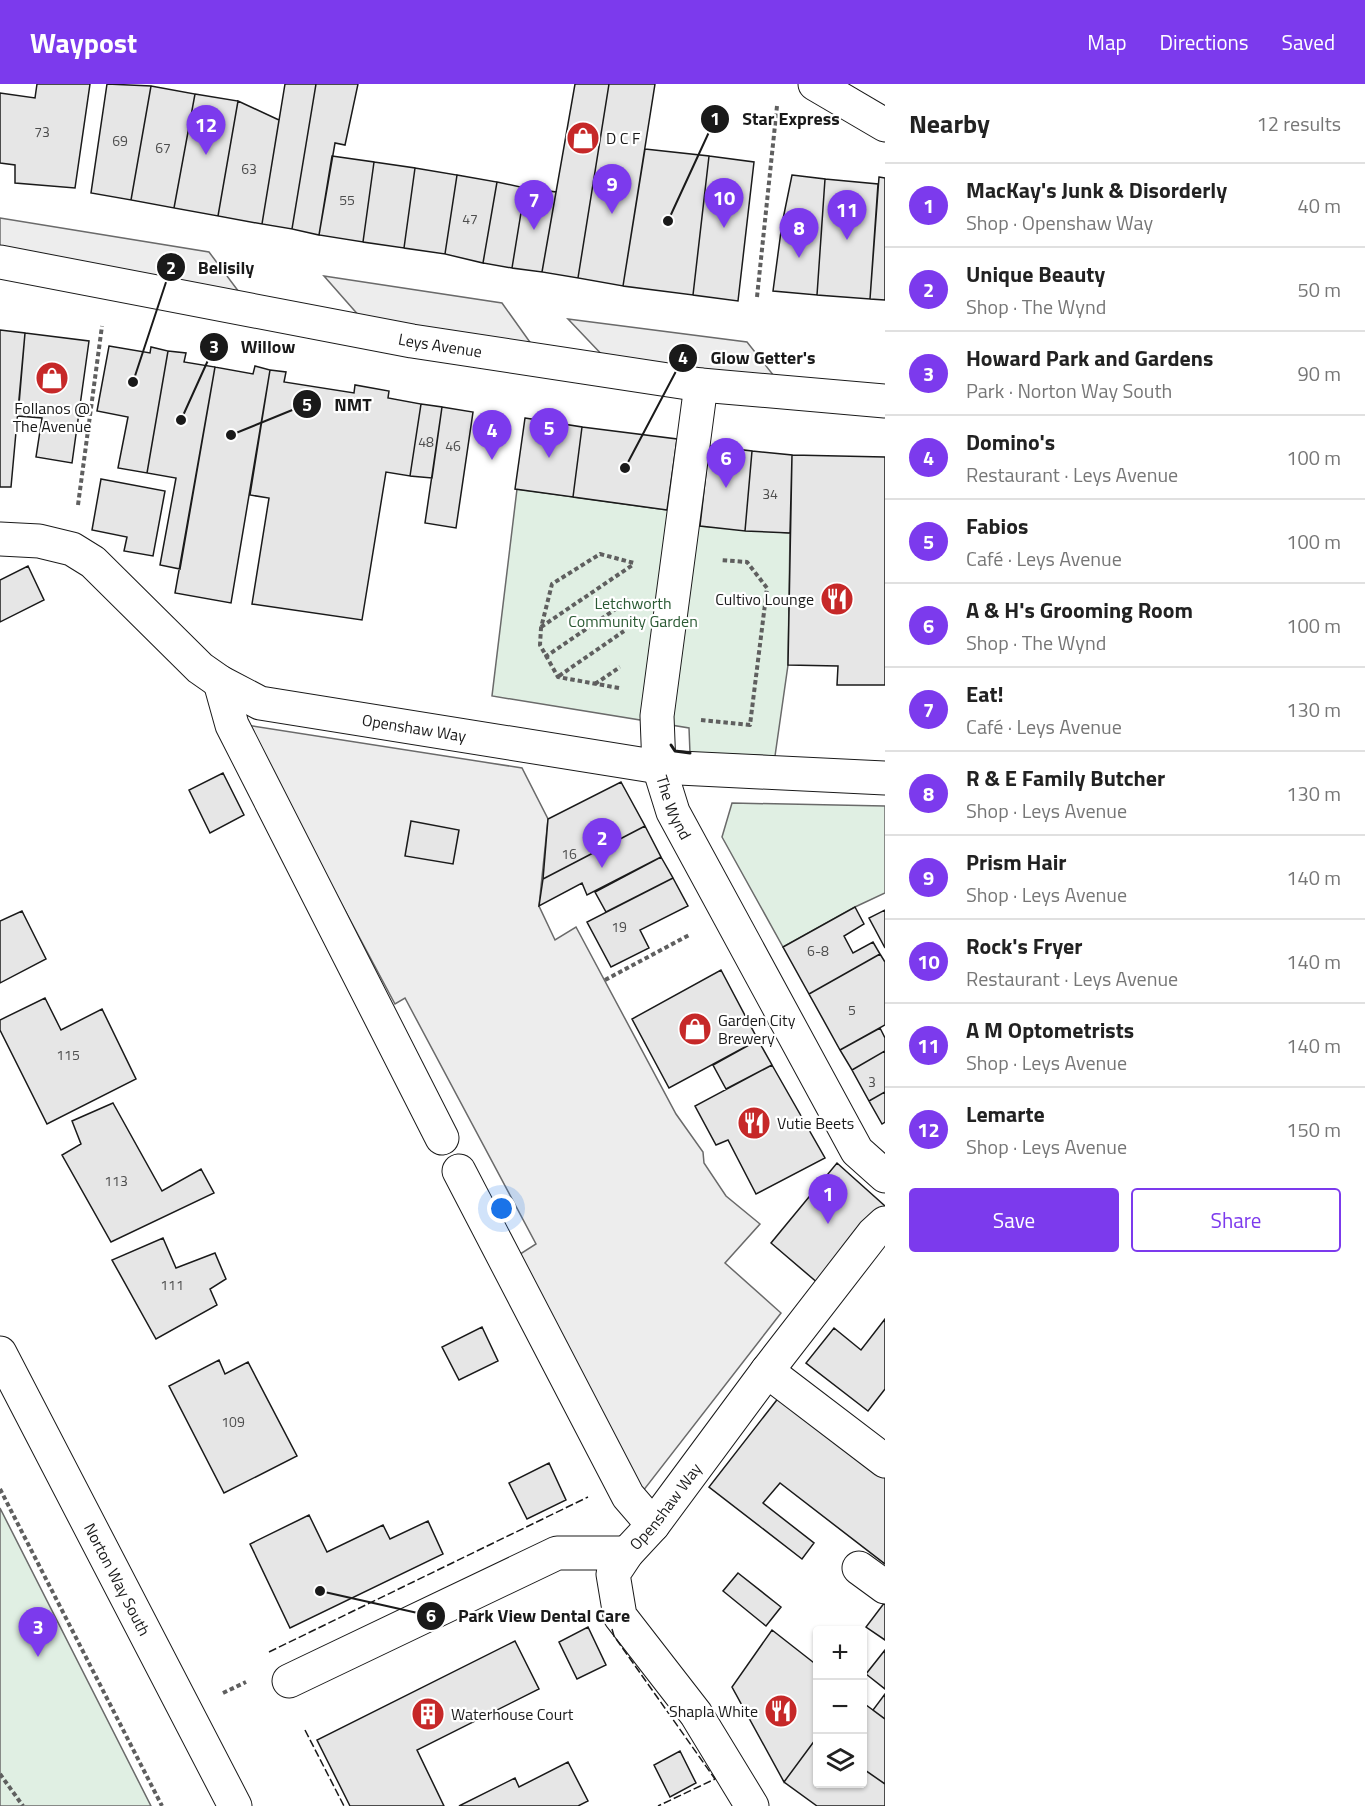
<!DOCTYPE html>
<meta charset="utf-8">
<style>
:root{--surface:#fff;--page:#f2f2f2;--text:#222;--muted:#767676;--line:#e0e0e0;--accent:#7c3aed}
body{margin:0;font-family:"Titillium Web",sans-serif;background:var(--page);color:var(--text)}
.controls{position:absolute;right:18px;bottom:18px;display:grid;overflow:hidden;border-radius:6px;box-shadow:0 2px 4px #0004}
.controls button{width:54px;height:54px;display:grid;place-items:center;padding:0;border:0;border-bottom:2px solid var(--line);background:var(--surface);color:var(--text);font:30px sans-serif}
.you{position:absolute;left:502px;top:1125px;width:21px;height:21px;margin:-15px;border:4px solid #fff;border-radius:50%;background:#1a73e8;box-shadow:0 0 0 9px #1a73e833}
.badge{display:grid;place-items:center;width:39px;height:39px;border-radius:50%;background:var(--accent);color:#fff;font-size:20px;font-weight:700}
.pin{position:absolute;translate:-50% -50px;filter:drop-shadow(0 2px 3px #0008)}
.pin::after{content:'';position:absolute;top:32px;width:21px;height:18px;background:inherit;clip-path:polygon(0 0,100% 0,50% 100%)}
.list{margin:0;padding:0;list-style:none}
h2{display:flex;justify-content:space-between;align-items:center;height:78px;margin:0;padding:0 24px;font-size:26px}
h2 small{font-size:20px;font-weight:400;color:var(--muted)}
.list li{display:grid;grid-template-columns:39px 1fr auto;gap:18px;align-items:center;box-sizing:border-box;height:84px;padding:0 24px;border-top:2px solid var(--line)}
.list b{display:block;font-size:22px;white-space:nowrap}
.list p{margin:0;font-size:20px;white-space:nowrap;color:var(--muted)}
.list em{font-size:20px;font-style:normal;color:var(--muted)}
.actions{display:flex;gap:12px;padding:18px 24px}
.actions a{flex:1;padding:14px 0;border:2px solid var(--accent);border-radius:6px;text-align:center;font-size:21px;color:var(--accent)}
.actions .main{background:var(--accent);color:#fff}
.icon{flex:none;width:33px;height:33px;fill:none;stroke:currentColor;stroke-width:2;stroke-linecap:round;stroke-linejoin:round}
.map{position:relative;flex:none;width:885px;height:1722px;overflow:hidden}
header{display:flex;align-items:center;gap:36px;box-sizing:border-box;height:84px;padding:0 30px;background:var(--accent);color:#fff}
header strong{font-size:28px}
nav{display:flex;gap:33px;margin-inline-start:auto;font-size:21px}
main{display:flex}
aside{flex:1;background:var(--surface)}
.map>svg:first-child{display:block}
.green{fill:#e0efe3;stroke:#6a6a6a;stroke-width:1.5}
.parking{fill:#ededed;stroke:#6a6a6a;stroke-width:1.5}
.building{fill:#e6e6e6;stroke:#1a1a1a;stroke-width:1.5}
.lines{fill:none;stroke-linecap:round;stroke-linejoin:round}
.minor-casing{stroke:#1a1a1a;stroke-width:35}
.path{stroke:#5f5f5f;stroke-width:4;stroke-dasharray:4.5 3;stroke-linecap:butt}
.minor{stroke:#fff;stroke-width:33}
.fence{stroke:#1a1a1a;stroke-width:1.5;stroke-dasharray:8 3;stroke-linecap:butt}
.wall{stroke:#1a1a1a;stroke-width:3}
.labels{text-anchor:middle;dominant-baseline:central;stroke-width:4.5;stroke-linejoin:round;paint-order:stroke}
.number-label{font-size:14px;fill:#4d4d4d}
.poi-label{font-size:16px;fill:#1a1a1a;stroke:#fff;text-anchor:start}
.street-label{font-size:16px;fill:#1a1a1a;stroke:#fff}
.park-label{font-size:16px;fill:#2b5a34;stroke:#fff}
.leader{fill:none;stroke:#1a1a1a;stroke-width:2}
.callout-dot{fill:#1a1a1a;stroke:#fff;stroke-width:2}
.mark-label{font-size:18px;text-anchor:middle;font-weight:bold;fill:#fff}
.callout-label{font-size:18px;text-anchor:middle;font-weight:bold;fill:#1a1a1a;stroke:#fff;stroke-width:4.5;stroke-linejoin:round;paint-order:stroke}
</style>
<header>
<strong>Waypost</strong>
<nav><a>Map</a><a>Directions</a><a>Saved</a></nav>
</header>
<main>
<div class="map">
<svg width="885" height="1722" viewBox="0 0 885 1722">
<rect width="100%" height="100%" fill="#fff"/>
<!-- green -->
<path class="green" d="M517 405 667 426 700 442 790 449 788 581 775 672 690 669 689 644 492 612Z
M732 719 885 722V809L855 823 783 863 722 753Z
M0 1424 151 1722H0Z"/>
<!-- parking -->
<path class="parking" d="M0 134 209 168 239 208 0 170Z
M324 192 502 219 532 261 361 234Z
M568 235 747 258 778 297 607 276Z
M246 641 522 684 548 735 539 822 555 856 576 843 676 1030 703 1068 704 1079 726 1112 760 1140 725 1179 781 1229 643 1407 517 1172 536 1160 405 914 395 920Z"/>
<!-- building -->
<path class="building" d="M37 0H90L75 104 15 99V81L0 79V9L35 14Z
M107 0 151 2 131 116 91 109Z
M285 0H316L292 145 262 140Z
M316 0H358L345 61 335 59 319 151 292 145Z
M575 0H609L578 194 542 188Z
M609 0H655L623 202 578 194Z
M151 2 195 10 174 124 131 116Z
M195 10 238 17 218 132 174 124Z
M238 17 279 36 262 140 218 132Z
M645 65 709 72 693 211 623 202Z
M332 72 374 78 363 158 319 151Z
M709 72 754 78 738 217 693 211Z
M374 78 415 84 404 164 363 158Z
M415 84 457 91 445 170 404 164Z
M457 91 497 98 483 179 445 170Z
M792 91 825 95 817 211 773 207 782 140Z
M879 93 885 94V216L870 215Z
M825 95 878 100 870 215 817 211Z
M497 98 525 104 512 184 483 179Z
M525 104 556 108 542 188 512 184Z
M0 246 25 249 11 403H0Z
M25 249 89 257 72 379 36 373 42 334 18 332Z
M109 262 150 269 151 263 168 267 147 389 118 384 128 333 97 327Z
M168 267 186 269 184 278 215 283 180 485 160 481 176 394 147 389Z
M255 282 270 286 231 519 175 509 215 283 253 290Z
M270 286 286 288 284 298 354 309 355 301 389 307 388 314 421 320 410 392 386 388 362 536 252 520 269 414 250 411Z
M421 320 442 323 432 394 410 392Z
M442 323 473 328 456 444 425 439Z
M525 334 582 343 573 413 515 405Z
M582 343 677 355 667 426 573 413Z
M709 362 752 367 745 447 700 442Z
M752 367 792 371 790 449 745 447Z
M792 371 885 373V601H837L838 582 788 581Z
M101 395 165 407 153 472 124 467 127 453 92 446Z
M28 482 44 516 0 538V496Z
M223 689 244 731 210 749 189 706Z
M621 698 645 742 543 795 548 735Z
M411 737 459 746 453 780 405 772Z
M645 742 661 773 587 811 582 799 539 822 543 795Z
M661 773 673 794 606 828 595 808Z
M673 794 688 822 640 846 649 864 611 883 587 838Z
M855 823 864 840 844 852 853 869 873 858 880 870 809 910 783 863Z
M885 826V864L869 834Z
M22 827 46 875 0 899V837Z
M880 870 885 878V941L840 966 809 910Z
M721 886 758 956 669 1004 632 935Z
M45 914 61 946 102 925 136 995 47 1040 0 946V936Z
M880 944 885 954V967L852 986 840 966Z
M758 956 772 981 726 1005 713 981Z
M885 967V1008L869 1017 852 986Z
M772 981 825 1074 756 1110 728 1056 716 1061 695 1022Z
M885 1008V1038L882 1040 869 1017Z
M113 1019 162 1107 201 1085 214 1109 111 1158 62 1071 81 1060 72 1037Z
M837 1079 885 1122 819 1200 771 1159Z
M163 1154 176 1184 215 1169 226 1195 210 1205 217 1221 156 1255 112 1176Z
M885 1235V1305L868 1327 806 1279 834 1244 861 1266Z
M482 1243 498 1277 459 1296 442 1263Z
M219 1276 225 1290 248 1278 297 1372 224 1409 169 1302Z
M783 1308 885 1386V1480L780 1399 763 1419 814 1459 802 1475 709 1403Z
M549 1379 566 1416 527 1435 509 1399Z
M309 1431 327 1468 383 1441 390 1455 428 1437 443 1470 290 1544 250 1460Z
M738 1489 781 1523 766 1542 723 1507Z
M885 1518V1556L866 1543Z
M588 1543 606 1581 577 1595 559 1558Z
M772 1546 818 1582V1652L784 1698 732 1603Z
M515 1557 539 1605 417 1666 444 1722H350L317 1656Z
M885 1566V1605L866 1590Z
M885 1610V1635L873 1626Z
M862 1618 885 1635V1700L862 1684Z
M818 1652V1700H862V1684L885 1700V1722H817L784 1698Z
M680 1667 696 1699 670 1713 654 1681Z
M568 1678 588 1717 578 1722H459L515 1694 519 1703Z"/>
<g class="lines">
<defs>
<g id="minor">
<path d="M815 0 885 41"/>
<path id="s1" d="M0 178 412 257 701 301 885 317"/>
<path id="s2" d="M701 301 657 632 659 683 673 728 857 1067 885 1092"/>
<path id="s3" d="M0 455 39 457 72 465 93 478 200 584 220 598 260 619 659 683 885 694"/>
<path d="M220 598 232 641 442 1054"/>
<path d="M459 1087 628 1412 653 1441"/>
<path id="s4" d="M0 1269 235 1722"/>
<path d="M767 1287 885 1377"/>
<path d="M859 1484 885 1503"/>
<path d="M289 1597 557 1469H627"/>
<path id="s5" d="M752 1722 696 1630 620 1532 613 1490 627 1469 653 1441 767 1287 873 1150 885 1139"/>
</g>
</defs>
<!-- minor casing -->
<use href="#minor" class="minor-casing"/>
<!-- path -->
<path class="path" d="M757 213 777 22
M78 421 102 242
M541 543 634 480
M545 573 629 516
M559 592 624 547
M595 600 620 583
M619 604 558 593 540 561 541 544 552 500 600 470 634 479
M701 636 750 641 767 504 747 478 720 476
M605 896 691 850
M0 1405 162 1722
M223 1609 246 1598
M0 1690 23 1722"/>
<!-- minor -->
<use href="#minor" class="minor"/>
<!-- fence -->
<path class="fence" d="M612 1545 614 1552 715 1695 658 1722
M269 1568 588 1413
M305 1646 344 1722"/>
<!-- wall -->
<path class="wall" d="M671 661 675 667 690 669"/>
</g>
<!-- icons -->
<defs>
<symbol id="shop-disc" viewBox="-11 -11 22 22"><circle r="9.5" fill="#c62828" stroke="#fff"/><path d="M-5-2.5h2.3a2.7 3.5 0 0 1 5.4 0H5L5.5 6h-11ZM-1.5-2.5h3a1.5 2.3 0 0 0-3 0Z" fill="#fff"/></symbol>
<symbol id="restaurant-disc" viewBox="-11 -11 22 22"><circle r="9.5" fill="#c62828" stroke="#fff"/><path d="M-5-6h1v4h1v-4h1v4h1v-4h1v5L-1.5 .5V6h-2V.5L-5-1ZM5-6V6H3V1.5H1.5Q1.5-4 5-6Z" fill="#fff"/></symbol>
<symbol id="building-disc" viewBox="-11 -11 22 22"><circle r="9.5" fill="#c62828" stroke="#fff"/><path d="M-4-6H4V6H1V3H-1V6H-4ZM-2.5-4.3h1.7v1.8h-1.7ZM.8-4.3h1.7v1.8H.8ZM-2.5-1h1.7V.8h-1.7ZM.8-1h1.7V.8H.8Z" fill="#fff"/></symbol>
</defs>
<g fill-rule="evenodd">
<use href="#shop-disc" x="564" y="35" width="38" height="38"/>
<use href="#shop-disc" x="33" y="275" width="38" height="38"/>
<use href="#restaurant-disc" x="818" y="496" width="38" height="38"/>
<use href="#shop-disc" x="676" y="926" width="38" height="38"/>
<use href="#restaurant-disc" x="735" y="1020" width="38" height="38"/>
<use href="#restaurant-disc" x="762" y="1608" width="38" height="38"/>
<use href="#building-disc" x="409" y="1611" width="38" height="38"/>
</g>
<g class="labels">
<!-- number labels -->
<g class="number-label">
<text x="42" y="47">73</text>
<text x="120" y="56">69</text>
<text x="163" y="63">67</text>
<text x="249" y="84">63</text>
<text x="347" y="115">55</text>
<text x="470" y="134">47</text>
<text x="426" y="357">48</text>
<text x="453" y="361">46</text>
<text x="770" y="409">34</text>
<text x="569" y="769">16</text>
<text x="619" y="842">19</text>
<text x="818" y="866">6-8</text>
<text x="852" y="925">5</text>
<text x="68" y="970">115</text>
<text x="872" y="997">3</text>
<text x="116" y="1096">113</text>
<text x="172" y="1200">111</text>
<text x="233" y="1337">109</text>
</g>
<!-- poi labels -->
<g class="poi-label">
<text x="606" y="54">D C F</text>
<text x="52" y="324" text-anchor="middle">Follanos @<tspan x="52" dy="18">The Avenue</tspan></text>
<text x="814" y="515" text-anchor="end">Cultivo Lounge</text>
<text x="718" y="936">Garden City<tspan x="718" dy="18">Brewery</tspan></text>
<text x="777" y="1039">Vutie Beets</text>
<text x="758" y="1627" text-anchor="end">Shapla White</text>
<text x="451" y="1630">Waterhouse Court</text>
</g>
<!-- street labels -->
<g class="street-label">
<text stroke="none"><textPath href="#s1" startOffset="448">Leys Avenue</textPath></text>
<text stroke="none"><textPath href="#s3" startOffset="474">Openshaw Way</textPath></text>
<text stroke="none"><textPath href="#s2" startOffset="428">The Wynd</textPath></text>
<text stroke="none"><textPath href="#s5" startOffset="360">Openshaw Way</textPath></text>
<text stroke="none"><textPath href="#s4" startOffset="255">Norton Way South</textPath></text>
</g>
<!-- park labels -->
<g class="park-label">
<text x="633" y="519">Letchworth<tspan x="633" dy="18">Community Garden</tspan></text>
</g>
</g>
<!-- callouts -->
<path class="leader" d="M668 137L715 35M133 298L171 183M181 336L214 263M625 384L683 274M231 351L307 320M320 1507L431 1532"/>
<g class="callout-dot">
<circle cx="668" cy="137" r="6"/>
<circle cx="133" cy="298" r="6"/>
<circle cx="181" cy="336" r="6"/>
<circle cx="625" cy="384" r="6"/>
<circle cx="231" cy="351" r="6"/>
<circle cx="320" cy="1507" r="6"/>
<circle cx="715" cy="35" r="15"/>
<circle cx="171" cy="183" r="15"/>
<circle cx="214" cy="263" r="15"/>
<circle cx="683" cy="274" r="15"/>
<circle cx="307" cy="320" r="15"/>
<circle cx="431" cy="1532" r="15"/>
</g>
<g class="mark-label">
<text x="715" y="41">1</text>
<text x="171" y="190">2</text>
<text x="214" y="269">3</text>
<text x="683" y="280">4</text>
<text x="307" y="327">5</text>
<text x="431" y="1538">6</text>
</g>
<g class="callout-label">
<text x="791" y="41">Star Express</text>
<text x="226" y="190">Belisily</text>
<text x="268" y="269">Willow</text>
<text x="763" y="280">Glow Getter's</text>
<text x="353" y="327">NMT</text>
<text x="544" y="1538">Park View Dental Care</text>
</g>
</svg>
<div class="controls">
<button>+</button>
<button>−</button>
<button><svg class="icon" aria-label="layers" viewBox="0 0 24 24"><path d="M12 4l9 5-9 5-9-5zM3 14l9 5 9-5"/></svg></button>
</div>
<div class="you"></div>
<div class="pin badge" style="left:828px;top:1140px">1</div>
<div class="pin badge" style="left:602px;top:784px">2</div>
<div class="pin badge" style="left:38px;top:1573px">3</div>
<div class="pin badge" style="left:492px;top:376px">4</div>
<div class="pin badge" style="left:549px;top:374px">5</div>
<div class="pin badge" style="left:726px;top:404px">6</div>
<div class="pin badge" style="left:534px;top:146px">7</div>
<div class="pin badge" style="left:799px;top:174px">8</div>
<div class="pin badge" style="left:612px;top:130px">9</div>
<div class="pin badge" style="left:724px;top:144px">10</div>
<div class="pin badge" style="left:847px;top:156px">11</div>
<div class="pin badge" style="left:206px;top:71px">12</div>
</div>
<aside>
<h2>Nearby<small>12 results</small></h2>
<ul class="list">
<li><span class="badge">1</span><div><b>MacKay's Junk &amp; Disorderly</b><p>Shop · Openshaw Way</p></div><em>40 m</em></li>
<li><span class="badge">2</span><div><b>Unique Beauty</b><p>Shop · The Wynd</p></div><em>50 m</em></li>
<li><span class="badge">3</span><div><b>Howard Park and Gardens</b><p>Park · Norton Way South</p></div><em>90 m</em></li>
<li><span class="badge">4</span><div><b>Domino's</b><p>Restaurant · Leys Avenue</p></div><em>100 m</em></li>
<li><span class="badge">5</span><div><b>Fabios</b><p>Café · Leys Avenue</p></div><em>100 m</em></li>
<li><span class="badge">6</span><div><b>A &amp; H's Grooming Room</b><p>Shop · The Wynd</p></div><em>100 m</em></li>
<li><span class="badge">7</span><div><b>Eat!</b><p>Café · Leys Avenue</p></div><em>130 m</em></li>
<li><span class="badge">8</span><div><b>R &amp; E Family Butcher</b><p>Shop · Leys Avenue</p></div><em>130 m</em></li>
<li><span class="badge">9</span><div><b>Prism Hair</b><p>Shop · Leys Avenue</p></div><em>140 m</em></li>
<li><span class="badge">10</span><div><b>Rock's Fryer</b><p>Restaurant · Leys Avenue</p></div><em>140 m</em></li>
<li><span class="badge">11</span><div><b>A M Optometrists</b><p>Shop · Leys Avenue</p></div><em>140 m</em></li>
<li><span class="badge">12</span><div><b>Lemarte</b><p>Shop · Leys Avenue</p></div><em>150 m</em></li>
</ul>
<div class="actions"><a class="main">Save</a><a>Share</a></div>
</aside>
</main>
